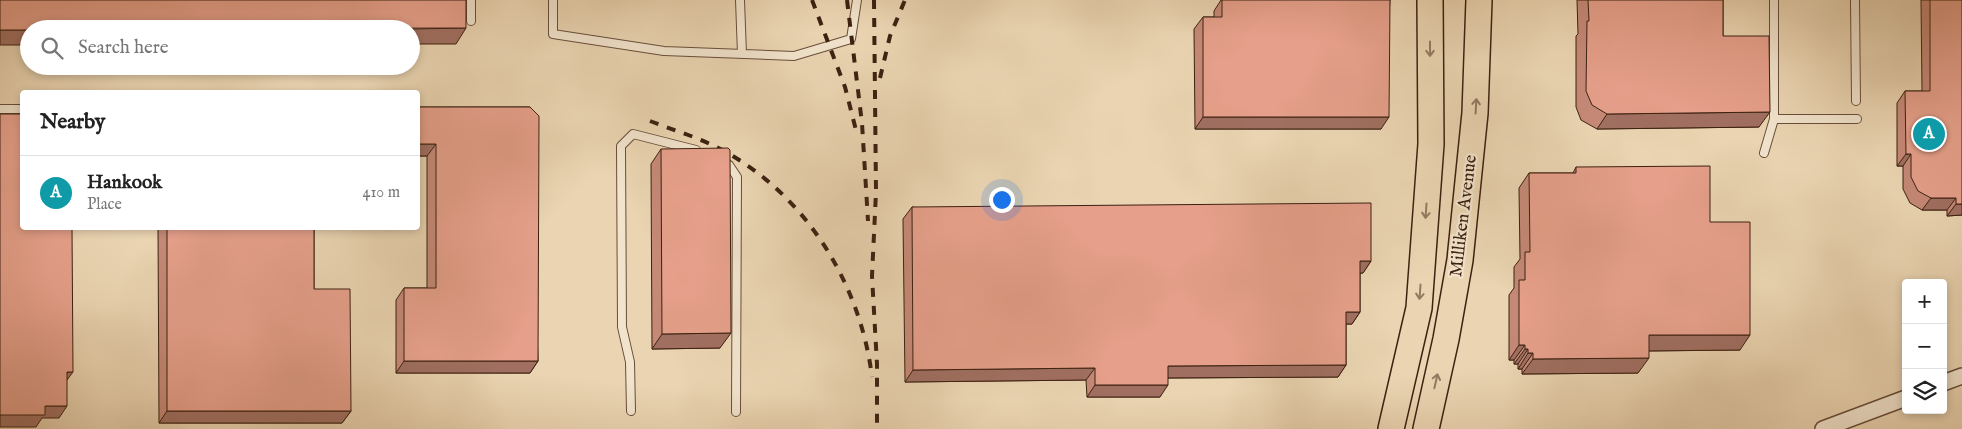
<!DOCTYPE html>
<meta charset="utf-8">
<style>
:root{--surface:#fff;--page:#f6f6f6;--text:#222;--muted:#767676;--line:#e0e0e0;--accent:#111827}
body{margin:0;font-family:"IM FELL English",serif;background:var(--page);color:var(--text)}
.controls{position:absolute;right:15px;bottom:15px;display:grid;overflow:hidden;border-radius:5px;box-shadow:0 2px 8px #0003}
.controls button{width:45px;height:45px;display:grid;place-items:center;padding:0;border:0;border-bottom:1px solid var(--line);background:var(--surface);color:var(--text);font:25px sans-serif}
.you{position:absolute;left:1001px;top:199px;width:18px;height:18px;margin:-12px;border:4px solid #fff;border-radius:50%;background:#1a73e8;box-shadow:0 0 0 8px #1a73e833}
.badge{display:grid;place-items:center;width:32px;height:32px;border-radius:50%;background:var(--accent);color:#fff;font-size:16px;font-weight:700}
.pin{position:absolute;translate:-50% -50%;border:2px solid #fff;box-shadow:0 1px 5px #0006}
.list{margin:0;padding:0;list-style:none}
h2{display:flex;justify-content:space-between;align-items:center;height:65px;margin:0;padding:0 20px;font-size:21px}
h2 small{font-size:16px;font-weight:400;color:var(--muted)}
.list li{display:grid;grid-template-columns:32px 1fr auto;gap:15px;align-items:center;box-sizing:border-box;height:75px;padding:0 20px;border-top:1px solid var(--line)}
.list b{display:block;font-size:19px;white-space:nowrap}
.list p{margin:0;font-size:16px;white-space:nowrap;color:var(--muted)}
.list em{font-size:16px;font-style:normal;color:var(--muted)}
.icon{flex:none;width:28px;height:28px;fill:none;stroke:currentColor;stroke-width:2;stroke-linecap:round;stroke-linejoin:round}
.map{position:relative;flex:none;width:1962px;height:429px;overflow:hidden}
.search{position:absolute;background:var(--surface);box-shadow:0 2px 8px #0003;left:20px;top:20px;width:400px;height:55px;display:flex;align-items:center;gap:12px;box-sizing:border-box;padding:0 18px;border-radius:28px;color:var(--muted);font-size:19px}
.panel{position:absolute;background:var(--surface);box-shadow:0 2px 8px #0003;left:20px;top:90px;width:400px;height:140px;border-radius:5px}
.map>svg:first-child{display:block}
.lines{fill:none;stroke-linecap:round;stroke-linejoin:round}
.service-casing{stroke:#684e39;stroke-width:10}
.minor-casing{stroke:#684e39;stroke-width:18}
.primary-casing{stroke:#3d2111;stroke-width:28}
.service{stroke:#f1e3cc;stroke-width:8}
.minor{stroke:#f1e3cc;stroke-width:15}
.primary{stroke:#ead4b1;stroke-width:25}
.rail{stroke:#3d2111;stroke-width:4;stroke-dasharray:9 9;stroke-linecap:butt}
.wall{fill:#c58977;stroke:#3d2111}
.shaded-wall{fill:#a06f61;stroke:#3d2111}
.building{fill:#e59f8a;stroke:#3d2111}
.oneway{stroke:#947a61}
.labels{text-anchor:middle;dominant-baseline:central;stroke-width:4.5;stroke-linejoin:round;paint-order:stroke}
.street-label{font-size:18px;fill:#3d2111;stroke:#f1e3cc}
</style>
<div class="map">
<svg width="1962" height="429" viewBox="0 0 1962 429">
<rect width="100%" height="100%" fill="#ead4b1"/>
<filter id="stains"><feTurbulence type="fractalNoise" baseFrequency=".004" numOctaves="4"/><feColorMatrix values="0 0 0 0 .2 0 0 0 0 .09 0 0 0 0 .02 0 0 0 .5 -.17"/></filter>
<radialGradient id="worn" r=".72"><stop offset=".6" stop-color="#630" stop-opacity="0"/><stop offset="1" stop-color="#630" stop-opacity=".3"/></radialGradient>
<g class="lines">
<defs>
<path id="service" d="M471 0V21
M553 0V34L664 51 794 56 851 39 857 0
M740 0 742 54
M1855 0 1856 101
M0 109H22
M1774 119H1857
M1764 153 1774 119V0
M723 161 729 165 737 177 736 412
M631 411 630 362 622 327 621 146 633 134 696 150"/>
<path id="minor" d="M1943 383 1962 376
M1823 429 1906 398"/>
<path id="primary" d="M1391 429 1419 308 1431 144 1430 0
M1426 429 1446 339 1460 260 1475 113 1479 0"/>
</defs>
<!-- service casing -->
<use href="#service" class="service-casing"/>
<!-- minor casing -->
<use href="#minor" class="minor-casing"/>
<!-- primary casing -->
<use href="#primary" class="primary-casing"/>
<!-- service -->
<use href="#service" class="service"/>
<!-- minor -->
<use href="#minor" class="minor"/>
<!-- primary -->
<use href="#primary" class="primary"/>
<!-- rail -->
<path class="rail" d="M812 0 845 87 856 130
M847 0 862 123 868 221
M874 0 876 192 872 276 877 364V429
M880 78 890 36 905 0
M650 121C670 129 691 135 710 144 800 186 860 279 872 377"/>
</g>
<!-- wall -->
<path class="wall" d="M1221 0H1390L1381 129H1195L1194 29 1203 17H1214V11Z
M1577 0H1723V36L1759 127 1597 129 1581 120 1576 107V36L1578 34Z
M1921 0H1962V215L1947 216V210H1922L1910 203 1903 189V166H1897V103L1905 91H1922Z
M418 107H530L538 361 530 373H396V300L404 288H427V156H418Z
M661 149 720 348 652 349 651 164Z
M1576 167 1710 222 1740 350 1649 351 1638 373 1522 374V369H1518V364H1514V360H1509V295L1514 288V267L1520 259 1519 188 1529 173H1573Z
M912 207 1371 261 1363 273H1360V312L1352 324H1346V365L1338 377 1168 378 1160 397H1087L1086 380 905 382 903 219Z
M158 228H314V289L351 411 342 423H159Z"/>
<!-- shaded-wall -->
<path class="shaded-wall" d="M466 28 456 44H411V29Z
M0 30H29V45H0Z
M1770 112 1759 127 1597 129 1607 114Z
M1203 117H1389L1381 129H1195Z
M418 144H436L427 156H418Z
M1906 154H1911L1903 166H1897Z
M1931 198H1956L1947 210H1922Z
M1956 204H1962V215L1947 216Z
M1360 261H1371L1363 273H1351Z
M1346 312H1360L1352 324H1338Z
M731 333 720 348 652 349 662 334Z
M1649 335H1750L1740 350 1638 351Z
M1519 345H1525L1514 360H1509Z
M1525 349H1528L1518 364H1514Z
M1528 353H1533L1522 369H1518Z
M1649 358 1638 373 1522 374 1533 359Z
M404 361H538L530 373H396Z
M1346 365 1338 377 1160 378 1168 366Z
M1095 368 1086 380 905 382 913 370Z
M67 372H73L64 384Z
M1095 385H1168L1160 397H1087Z
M45 406H67L59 418H42L36 427H0V415Z
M167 411H351L342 423H159Z"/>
<!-- building -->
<path class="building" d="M0 0H466V28L29 29V30H0Z
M1222 0H1390L1389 117H1203V17H1222Z
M1588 0H1723V36H1769L1770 112 1607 114 1592 105 1586 91 1587 21H1589Z
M1930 0H1962V204H1956V198H1931L1918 191 1911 177V154H1906L1905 91H1930Z
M418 107H530L539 116 538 361H404V288H436V144H418Z
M0 114H22V228H72L73 372H67V406H45V415H0Z
M728 148 730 150 731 333 662 334 661 149Z
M1710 166V222H1750V335H1649V358L1533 359V353H1528V349H1525V345H1519V280H1525V252H1530L1529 173H1576V167Z
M1371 203V261H1360V312H1346V365L1168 366V385H1095V368L913 370 912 207Z
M167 228H314V289H350L351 411H167Z"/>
<!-- one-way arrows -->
<defs><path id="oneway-shaft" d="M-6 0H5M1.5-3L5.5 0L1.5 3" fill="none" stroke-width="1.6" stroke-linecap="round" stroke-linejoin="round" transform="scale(1.25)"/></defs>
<g class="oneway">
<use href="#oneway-shaft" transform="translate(1430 49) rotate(90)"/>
<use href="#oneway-shaft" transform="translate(1476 106) rotate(-87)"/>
<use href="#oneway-shaft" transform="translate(1426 211) rotate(94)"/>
<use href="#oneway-shaft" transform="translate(1420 292) rotate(94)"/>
<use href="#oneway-shaft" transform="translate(1436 381) rotate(-77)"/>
</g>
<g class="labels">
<!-- street labels -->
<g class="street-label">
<text transform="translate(1464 216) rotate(-83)">Milliken Avenue</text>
</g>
</g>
<rect width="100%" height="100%" filter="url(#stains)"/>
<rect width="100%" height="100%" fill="url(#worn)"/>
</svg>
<div class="controls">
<button>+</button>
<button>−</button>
<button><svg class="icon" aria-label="layers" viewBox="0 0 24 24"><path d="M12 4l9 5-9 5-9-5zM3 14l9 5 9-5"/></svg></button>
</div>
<div class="you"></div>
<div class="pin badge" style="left:1929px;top:134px;background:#0f9aa8">A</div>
<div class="search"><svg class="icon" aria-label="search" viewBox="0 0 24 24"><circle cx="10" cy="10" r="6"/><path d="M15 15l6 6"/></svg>Search here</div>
<section class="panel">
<h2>Nearby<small></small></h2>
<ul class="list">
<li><span class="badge" style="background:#0f9aa8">A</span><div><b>Hankook</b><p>Place</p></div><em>410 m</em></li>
</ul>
</section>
</div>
